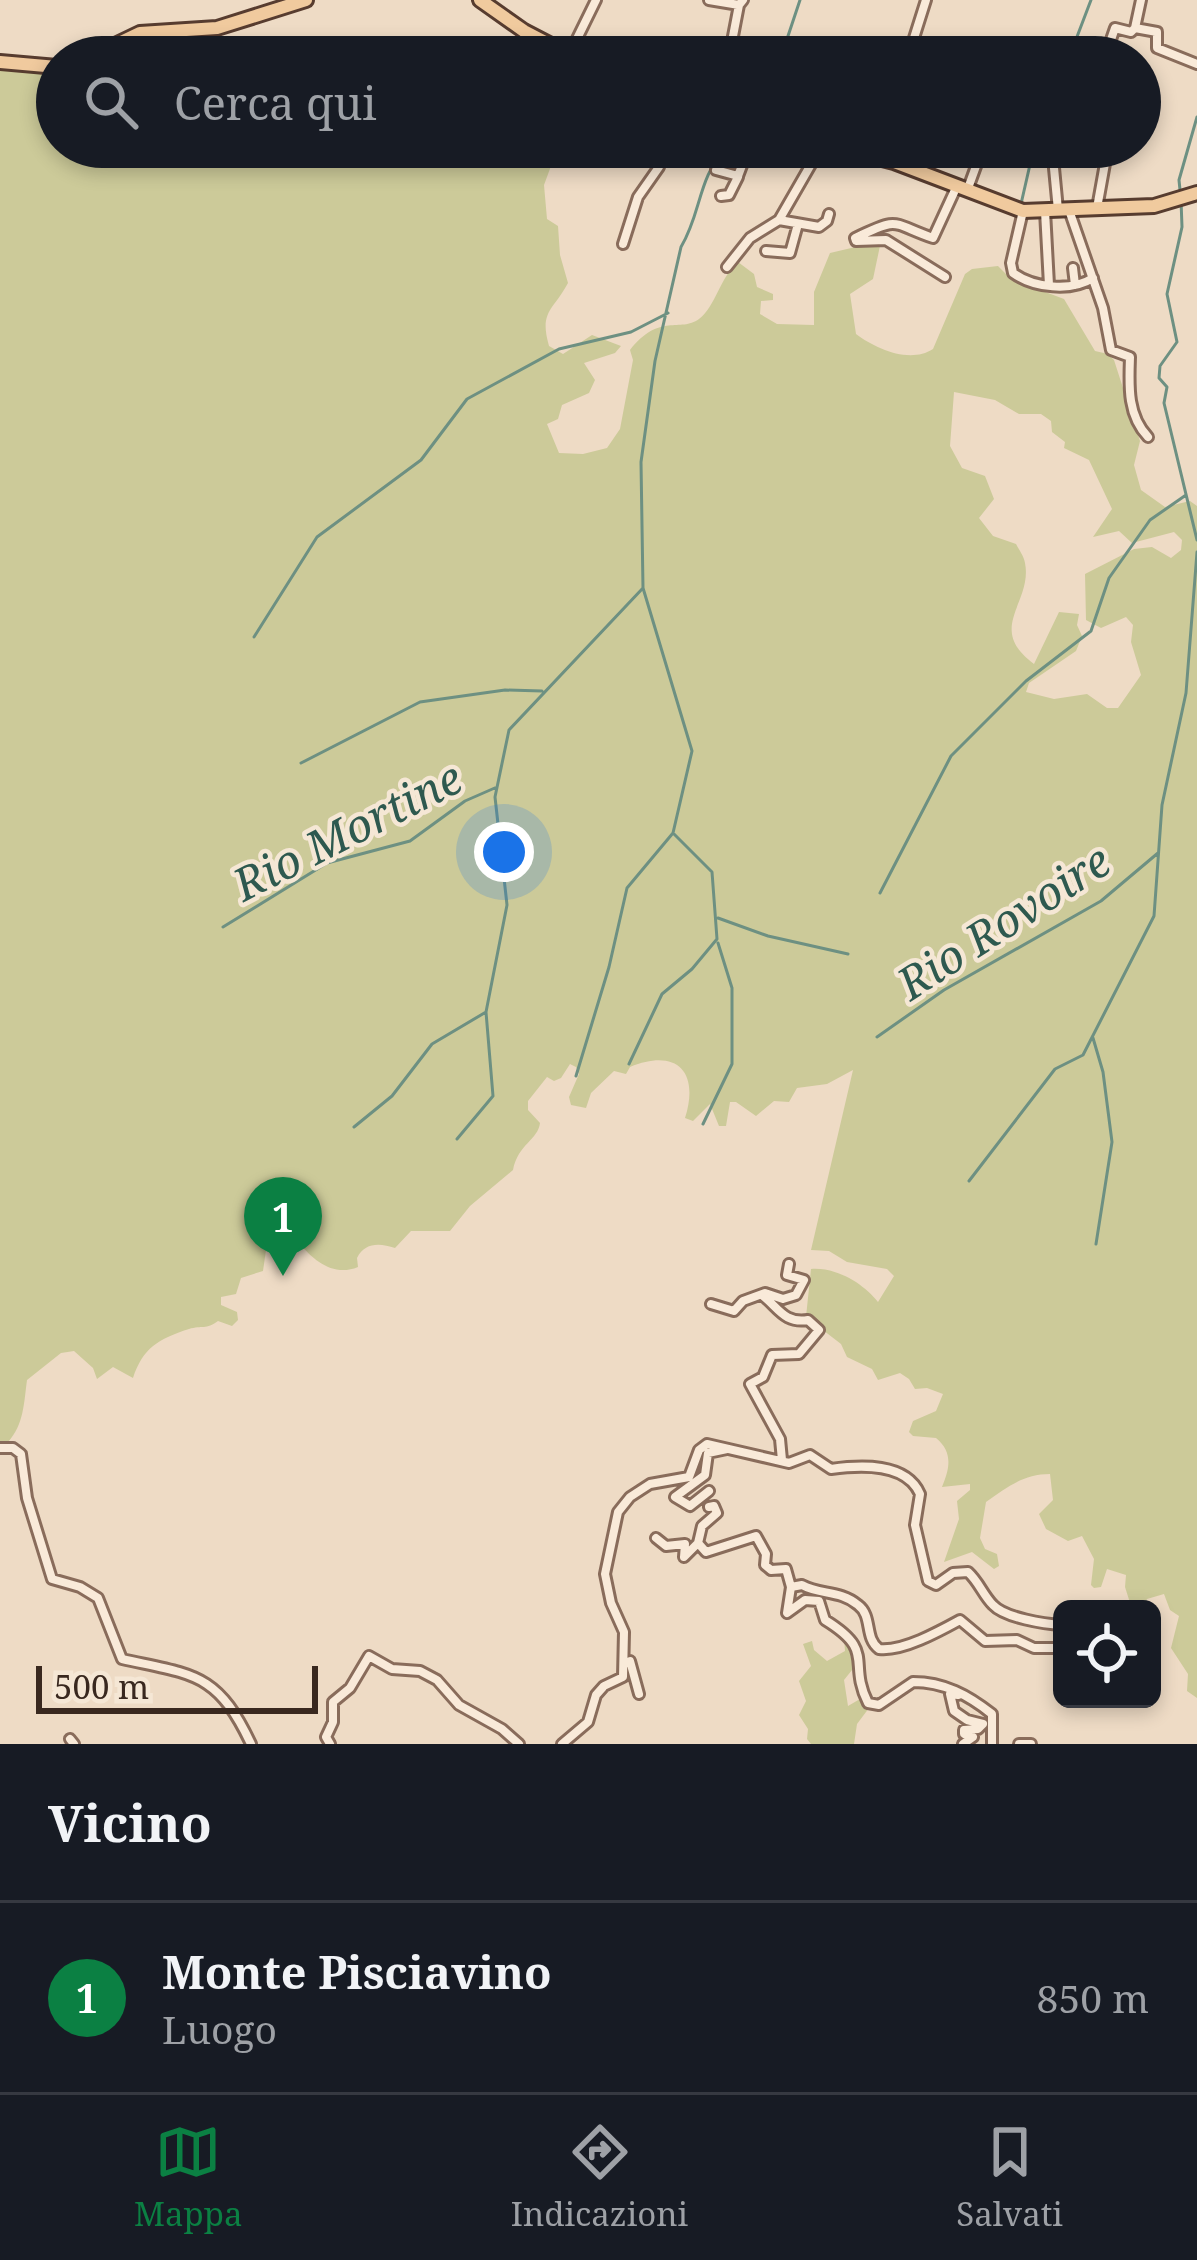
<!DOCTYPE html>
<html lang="it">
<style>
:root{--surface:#171b24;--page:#242831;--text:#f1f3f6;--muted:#9ea1a6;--line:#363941;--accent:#0b8043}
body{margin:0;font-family:"Noto Serif",serif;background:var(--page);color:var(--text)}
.controls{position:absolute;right:36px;bottom:36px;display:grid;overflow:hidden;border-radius:18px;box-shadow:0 6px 18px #0003}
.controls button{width:108px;height:108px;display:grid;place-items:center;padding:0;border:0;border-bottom:3px solid var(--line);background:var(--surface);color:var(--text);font:60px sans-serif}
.scale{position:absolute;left:36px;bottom:30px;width:282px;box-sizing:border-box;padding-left:12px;border:6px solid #39281f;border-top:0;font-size:33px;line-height:42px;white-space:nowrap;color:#39281f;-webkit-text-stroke:9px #f5e7d5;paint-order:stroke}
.you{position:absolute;left:504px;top:852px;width:42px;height:42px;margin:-30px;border:9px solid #fff;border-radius:50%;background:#1a73e8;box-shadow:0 0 0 18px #1a73e833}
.badge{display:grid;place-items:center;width:78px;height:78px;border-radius:50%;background:var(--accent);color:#fff;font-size:39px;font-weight:700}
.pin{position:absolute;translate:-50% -99px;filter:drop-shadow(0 3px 6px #0008)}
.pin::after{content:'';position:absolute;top:63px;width:42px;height:36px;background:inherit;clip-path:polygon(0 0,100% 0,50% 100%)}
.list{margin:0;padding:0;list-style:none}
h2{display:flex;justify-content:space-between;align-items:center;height:156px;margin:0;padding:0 48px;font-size:51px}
h2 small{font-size:39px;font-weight:400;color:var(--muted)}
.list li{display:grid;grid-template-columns:78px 1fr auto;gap:36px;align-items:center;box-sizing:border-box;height:192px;padding:0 48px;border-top:3px solid var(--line)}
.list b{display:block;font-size:45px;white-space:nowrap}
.list p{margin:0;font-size:39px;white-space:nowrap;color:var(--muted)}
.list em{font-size:39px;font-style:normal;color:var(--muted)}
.icon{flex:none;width:66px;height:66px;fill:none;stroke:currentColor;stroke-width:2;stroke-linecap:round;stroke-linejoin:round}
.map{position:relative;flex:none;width:1197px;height:1744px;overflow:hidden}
.search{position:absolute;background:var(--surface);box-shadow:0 6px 18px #0003;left:36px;right:36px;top:36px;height:132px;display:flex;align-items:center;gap:30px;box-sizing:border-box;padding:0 42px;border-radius:66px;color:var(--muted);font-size:45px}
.sheet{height:348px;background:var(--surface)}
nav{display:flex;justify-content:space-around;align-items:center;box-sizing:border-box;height:168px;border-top:3px solid var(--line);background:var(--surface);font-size:33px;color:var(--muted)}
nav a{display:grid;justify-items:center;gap:6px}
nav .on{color:var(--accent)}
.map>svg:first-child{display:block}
.green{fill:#ccca99;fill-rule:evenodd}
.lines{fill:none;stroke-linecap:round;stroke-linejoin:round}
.stream{stroke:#6d9082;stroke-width:3}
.minor-casing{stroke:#896c5b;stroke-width:14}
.major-casing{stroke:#573c2f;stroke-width:18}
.minor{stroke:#f9ead9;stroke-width:8}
.major{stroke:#f0ca9e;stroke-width:12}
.labels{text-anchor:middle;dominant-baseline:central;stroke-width:9;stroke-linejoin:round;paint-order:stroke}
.water-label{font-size:45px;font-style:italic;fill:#2e594f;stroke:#f5e7d5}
</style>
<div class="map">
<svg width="1197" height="1744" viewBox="0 0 1197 1744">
<rect width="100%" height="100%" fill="#eedbc5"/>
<!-- green -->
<path class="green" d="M0 66 57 71V147H558L544 185 547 219 558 226 560 255 568 283C553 311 539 311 549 346L563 354 592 335 621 346 615 353 584 363 595 380 589 393 562 405 558 419 547 424 559 453 583 454 607 448 620 429 633 360 630 350C660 312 680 333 699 319 716 306 720 277 738 262L754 274 757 287 773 294V300L761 301 760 314 777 324 814 325V292L830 253 881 241 873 279 850 294 856 334C876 349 910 364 933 349L965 274 972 269 998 266 1011 279 1064 299 1095 351 1108 354 1114 360 1140 441 1134 465 1141 490 1165 507 1190 501 1197 506V1698L1187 1691 1188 1674 1171 1648 1179 1616 1170 1610 1164 1594 1147 1599 1142 1609H1132L1125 1587 1126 1575 1107 1569 1101 1587 1094 1588 1091 1585 1094 1559 1082 1536 1068 1541 1046 1529 1039 1514 1053 1500 1050 1474C1024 1474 1007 1487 986 1502L980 1538 985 1549 997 1554 999 1566 994 1569 972 1552 944 1562 959 1519 957 1501 970 1490V1484L942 1487C950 1468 953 1452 936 1438L913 1436 909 1432 913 1421 936 1411 943 1394 927 1388 915 1389 909 1379 900 1373 878 1380 872 1369 847 1357 841 1344 806 1317 811 1269C837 1267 864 1284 878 1302L894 1276 887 1269 847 1262 829 1251 811 1250 853 1070 827 1084 797 1088 789 1102 774 1101 756 1116 736 1102H730L726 1126H719L710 1104 693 1121 685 1118C700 1071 676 1048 630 1067L626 1074 614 1071 591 1093 586 1108 571 1105 569 1097 579 1074 576 1067 570 1064 561 1078 554 1081 547 1077 528 1101V1110L540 1123C538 1140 518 1144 513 1170L470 1206 450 1231H411L395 1248C380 1243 365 1242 357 1258L358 1267C334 1277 314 1261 300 1244H272L266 1250 263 1271 241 1278 236 1294 221 1297V1305L237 1312 238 1320 232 1326 218 1321C206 1330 202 1325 189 1329 158 1339 143 1348 133 1378L113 1367 97 1379 93 1368 74 1351 61 1353 27 1380C24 1402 24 1425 8 1442L0 1443ZM954 392 995 400 1019 414H1041L1051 421 1052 432 1065 442 1064 448 1089 460 1112 509 1093 537 1119 531 1132 543 1174 532 1182 540 1181 550 1171 558 1152 547 1134 549 1085 574 1086 620 1101 628 1126 617 1133 625 1131 642 1141 675 1118 708H1107L1087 694 1054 699 1026 692 1029 683 1076 651 1082 636 1077 625 1079 614 1059 612 1034 664C985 628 1033 603 1025 563 1024 556 1019 550 1016 544L993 536 979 518 994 499 985 476 962 468 950 446Z
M844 1637H849L856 1665 844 1680 848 1706 860 1699 869 1708 857 1724 854 1744H811L807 1739 808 1729 799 1715 806 1701 799 1681 811 1666 803 1644 812 1641 814 1650 827 1661 845 1651Z"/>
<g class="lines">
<!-- stream -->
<path class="stream" d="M781 57 800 0
M1054 57 1059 39 1075 42 1091 0
M1180 190 1179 180 1197 117
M1181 200 1182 227 1167 294 1177 342 1160 366 1159 378 1167 387 1164 403 1197 540
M1021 204 1034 147
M254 637 317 537 421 460 467 399 559 349 631 332 668 313
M301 763 420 702 505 690 542 691
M880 893 951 756 1026 681 1091 631 1109 578 1150 520 1186 495
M718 918 768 936 848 954
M223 927 327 863 410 841 465 801 497 787
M877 1037 944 990 1101 901 1158 853
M1093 1038 1103 1072 1112 1142 1096 1244
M629 1064 662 994 692 969 717 939 712 872 674 834
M576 1076 609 967 627 888 673 833 692 751 643 588 641 462 655 361 681 247C702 212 697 178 727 147
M703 1124 732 1064V988L718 943
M354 1127 392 1096 432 1044 486 1012
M457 1139 493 1096 486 1012 507 905 495 797 509 730 643 588
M969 1181 1055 1069 1083 1055 1154 916 1162 805 1186 693 1197 552"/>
<defs>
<path id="minor" d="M709 0 739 5 743 0
M1135 28 1157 32V48L1197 64
M569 55 596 0
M729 57 739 5
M908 57 926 0
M1105 57 1115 28 1131 32 1135 28 1141 0
M1052 147 1058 210
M716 170 738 176 749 147
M967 191 983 147
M721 196 729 195 738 177
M1097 208 1108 147
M1069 210 1103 308 1111 350 1130 357C1129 385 1127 415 1148 437
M1023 211 1011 263 1013 273C1034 288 1071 292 1093 278
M1045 211 1049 285
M779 220 819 227 827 221 829 214
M623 244 638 197 659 167 656 147
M766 251 790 253 798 224
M727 267 750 238 779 220 821 147
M1073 268 1075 285
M945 277 886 240 856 241 855 238C901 216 890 223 933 238L956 188
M762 1295C778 1307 784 1324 808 1320L819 1330 799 1354 772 1355 763 1377 750 1384 780 1439 782 1460
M711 1304 734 1311 743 1301 765 1293 783 1299 796 1295 804 1280 787 1275 789 1264
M0 1448H13L21 1454 27 1498 52 1579 80 1587 98 1598 122 1659C194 1675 217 1672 251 1744
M709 1491 690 1506 675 1497 705 1475 708 1453 727 1449
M709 1507 714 1506 717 1513 702 1526 698 1543 706 1552 756 1536 766 1554 765 1565 771 1570 786 1569 791 1587
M656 1538 666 1546 685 1544 684 1557 698 1543
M630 1661 639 1694
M958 1695 950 1694 954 1711 967 1720 983 1724 978 1729 964 1730V1734L973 1737 963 1744
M70 1739 74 1744
M330 1744 326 1737 333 1722V1702L350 1688 369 1656 392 1669 420 1671 437 1680 459 1705 502 1729 519 1744
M562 1744 588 1722 596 1695 604 1686 623 1677 624 1632 611 1603 605 1574 618 1512 630 1497 650 1484 689 1477 699 1450 707 1444 789 1463 810 1455 831 1469C860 1465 906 1462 920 1494L915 1525 928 1581 936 1585 953 1573 968 1572C979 1582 983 1595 993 1605 1005 1618 1045 1624 1062 1625
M992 1744V1714C968 1695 944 1682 913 1682L879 1705 868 1703C847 1661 877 1652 825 1620L819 1601 805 1600 787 1613 791 1587 802 1585C820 1595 840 1590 858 1605 873 1616 864 1638 879 1649 902 1652 940 1631 960 1620L985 1641 1017 1640 1034 1648H1062
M1019 1744H1031"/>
<path id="major" d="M480 0 524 31 574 57
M90 57 140 33 217 28 306 0
M0 62 57 67
M835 147 894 162 1023 211 1154 206 1197 193"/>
</defs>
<!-- minor casing -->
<use href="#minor" class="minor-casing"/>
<!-- major casing -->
<use href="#major" class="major-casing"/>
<!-- minor -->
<use href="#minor" class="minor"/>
<!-- major -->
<use href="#major" class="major"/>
</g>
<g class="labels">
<!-- water labels -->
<g class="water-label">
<text transform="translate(347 830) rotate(-27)">Rio Mortine</text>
<text transform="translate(1003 921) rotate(-33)">Rio Rovoire</text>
</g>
</g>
</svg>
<div class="controls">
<button><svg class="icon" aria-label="locate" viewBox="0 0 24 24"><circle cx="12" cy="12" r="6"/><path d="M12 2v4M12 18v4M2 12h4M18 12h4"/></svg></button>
</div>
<div class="scale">500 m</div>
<div class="you"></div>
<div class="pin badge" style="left:283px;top:1276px">1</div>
<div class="search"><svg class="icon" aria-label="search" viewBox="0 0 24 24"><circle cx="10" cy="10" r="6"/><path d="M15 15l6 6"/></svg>Cerca qui</div>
</div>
<section class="sheet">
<h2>Vicino<small></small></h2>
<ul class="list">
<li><span class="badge">1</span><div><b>Monte Pisciavino</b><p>Luogo</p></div><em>850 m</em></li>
</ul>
</section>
<nav>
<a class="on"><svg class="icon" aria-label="map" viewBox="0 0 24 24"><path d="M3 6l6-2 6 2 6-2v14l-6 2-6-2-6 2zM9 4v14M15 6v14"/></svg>Mappa</a>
<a><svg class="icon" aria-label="directions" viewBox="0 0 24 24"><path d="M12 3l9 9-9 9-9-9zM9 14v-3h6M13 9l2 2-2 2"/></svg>Indicazioni</a>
<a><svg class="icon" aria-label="saved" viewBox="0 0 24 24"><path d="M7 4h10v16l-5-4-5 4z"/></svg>Salvati</a>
</nav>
